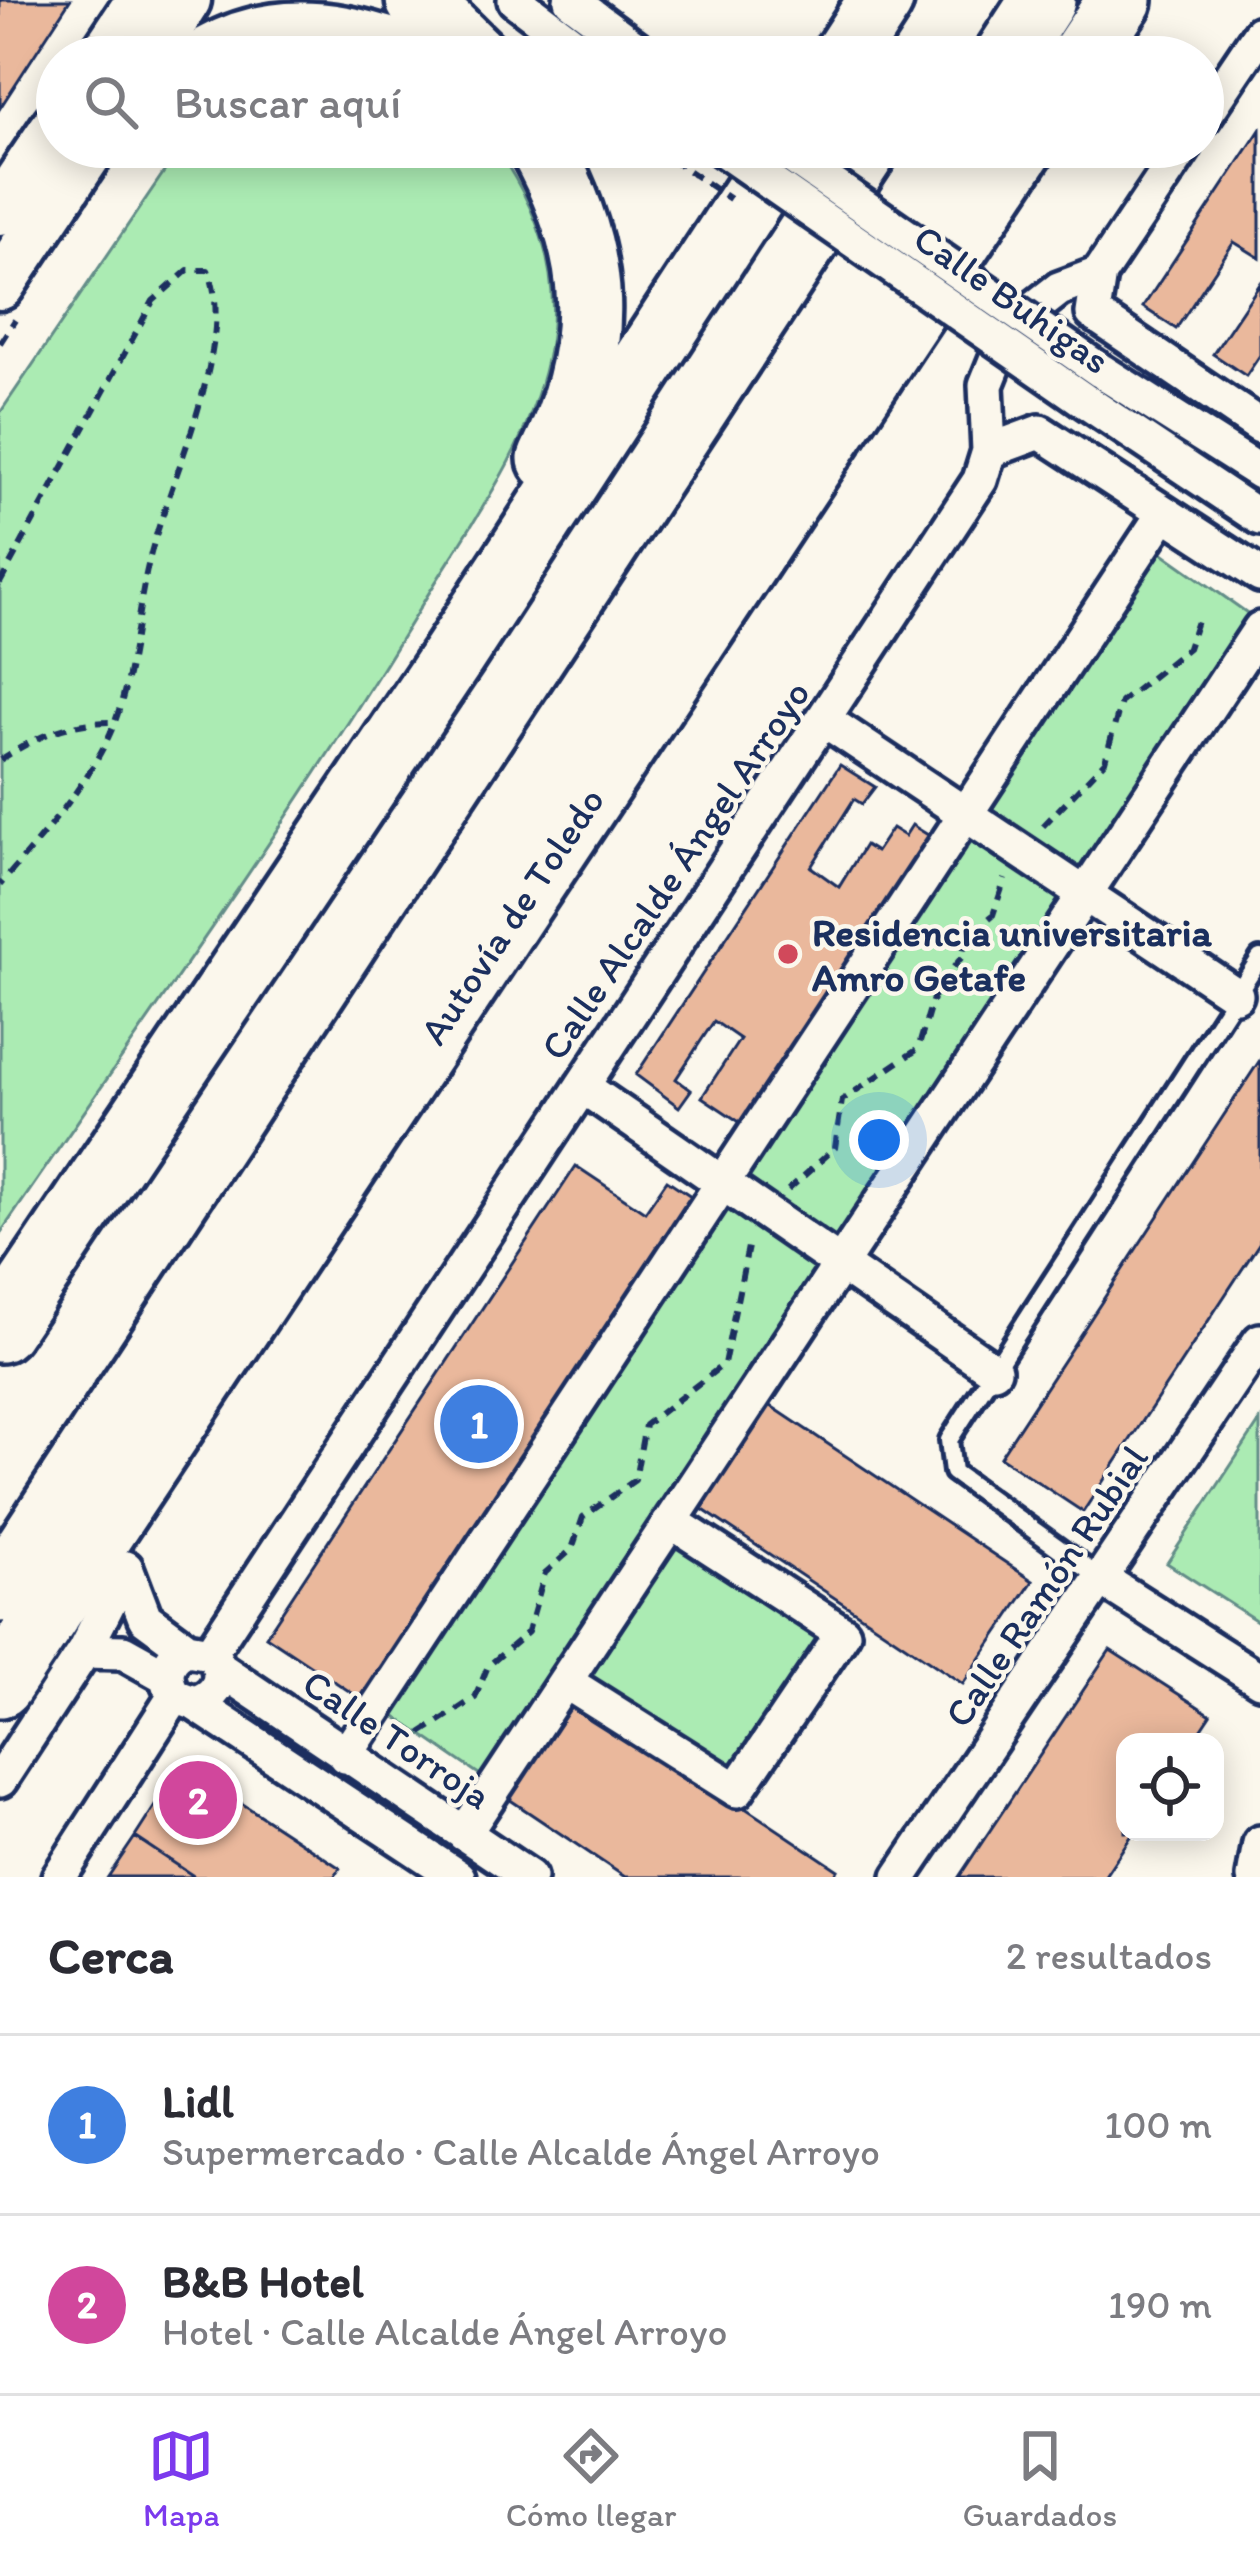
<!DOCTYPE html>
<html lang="es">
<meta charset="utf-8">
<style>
:root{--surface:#fff;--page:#f2f2f3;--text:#2b2b33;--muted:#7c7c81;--line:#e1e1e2;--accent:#7c3aed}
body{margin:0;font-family:Itim,sans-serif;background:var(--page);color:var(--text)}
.controls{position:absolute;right:36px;bottom:36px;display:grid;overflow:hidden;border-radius:24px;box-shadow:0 6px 30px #0003}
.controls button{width:108px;height:108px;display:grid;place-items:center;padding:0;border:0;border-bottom:3px solid var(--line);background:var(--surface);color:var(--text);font:60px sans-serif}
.you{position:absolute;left:879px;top:1140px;width:42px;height:42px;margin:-30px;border:9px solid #fff;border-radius:50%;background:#1a73e8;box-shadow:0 0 0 18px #1a73e833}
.badge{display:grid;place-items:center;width:78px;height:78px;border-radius:50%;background:var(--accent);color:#fff;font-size:39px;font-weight:700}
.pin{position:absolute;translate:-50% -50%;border:6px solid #fff;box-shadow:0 3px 12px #0006}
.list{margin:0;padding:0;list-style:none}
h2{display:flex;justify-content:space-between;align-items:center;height:156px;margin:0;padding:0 48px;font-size:51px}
h2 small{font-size:39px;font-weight:400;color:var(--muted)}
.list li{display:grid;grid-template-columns:78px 1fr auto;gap:36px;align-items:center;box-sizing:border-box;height:180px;padding:0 48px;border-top:3px solid var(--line)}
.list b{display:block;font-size:45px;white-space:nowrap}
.list p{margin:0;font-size:39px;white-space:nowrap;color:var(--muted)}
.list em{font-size:39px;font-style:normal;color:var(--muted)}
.icon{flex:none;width:66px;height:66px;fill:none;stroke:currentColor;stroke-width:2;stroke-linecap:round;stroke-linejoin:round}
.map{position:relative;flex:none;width:1260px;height:1877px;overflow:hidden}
.search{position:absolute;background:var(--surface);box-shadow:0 6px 30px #0003;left:36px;right:36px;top:36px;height:132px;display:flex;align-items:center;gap:30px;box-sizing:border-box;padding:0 42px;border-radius:66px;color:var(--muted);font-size:45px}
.sheet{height:516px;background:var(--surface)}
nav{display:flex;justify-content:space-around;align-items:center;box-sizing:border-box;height:168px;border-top:3px solid var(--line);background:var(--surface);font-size:33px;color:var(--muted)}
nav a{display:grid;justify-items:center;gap:6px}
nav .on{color:var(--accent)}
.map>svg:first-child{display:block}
.green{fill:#abebb3;stroke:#638d88;stroke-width:3}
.building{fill:#eab89c;stroke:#1b2f5e;stroke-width:3}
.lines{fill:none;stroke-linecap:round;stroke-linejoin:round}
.lane-casing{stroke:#1b2f5e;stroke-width:26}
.street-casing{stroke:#1b2f5e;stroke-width:42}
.secondary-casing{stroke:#1b2f5e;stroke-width:57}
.highway-casing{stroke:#1b2f5e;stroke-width:72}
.path{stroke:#1b2f5e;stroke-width:6;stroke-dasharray:12 9;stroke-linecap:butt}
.lane{stroke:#fbf7ec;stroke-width:16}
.street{stroke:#fbf7ec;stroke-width:33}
.secondary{stroke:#fbf7ec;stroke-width:48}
.highway{stroke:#fbf7ec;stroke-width:63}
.street-bridge-casing{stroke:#1b2f5e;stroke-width:42;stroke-linecap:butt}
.path-bridge{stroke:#1b2f5e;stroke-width:6;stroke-dasharray:12 9;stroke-linecap:butt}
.street-bridge{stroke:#fbf7ec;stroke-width:33}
.poi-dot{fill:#d1495b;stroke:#fbf7ec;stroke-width:4.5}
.labels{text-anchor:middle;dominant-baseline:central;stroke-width:9;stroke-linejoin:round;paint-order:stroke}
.street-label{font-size:39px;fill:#1b2f5e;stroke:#fbf7ec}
.poi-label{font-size:39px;font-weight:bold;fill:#1b2f5e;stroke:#fbf7ec;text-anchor:start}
</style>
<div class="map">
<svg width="1260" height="1877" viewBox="0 0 1260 1877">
<rect width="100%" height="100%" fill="#fbf7ec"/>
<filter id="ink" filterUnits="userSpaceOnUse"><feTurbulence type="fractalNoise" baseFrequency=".00833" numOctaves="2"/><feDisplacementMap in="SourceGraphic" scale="24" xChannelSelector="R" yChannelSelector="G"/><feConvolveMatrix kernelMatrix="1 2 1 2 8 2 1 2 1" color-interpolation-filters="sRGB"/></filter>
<g filter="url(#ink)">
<!-- green -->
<path class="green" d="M181 147H495C540 210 564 282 547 360 528 449 471 524 424 601 293 818 143 1025 0 1234V413Z
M1154 547 1250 615 659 1527 829 1635 733 1774 489 1781 384 1709Z
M1260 1421V1623L1167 1563Z"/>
<!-- building -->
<path class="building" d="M0 0H70L0 108Z
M1260 130V258L1234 242 1176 329 1143 307Z
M1260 284V355L1246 376 1213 354Z
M840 765 875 787 862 804 854 799 811 867 839 887 865 845 876 852 892 828 905 836 912 825 936 840 747 1127 702 1097 740 1039 714 1021 676 1079 691 1090 679 1107 636 1075Z
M1260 1060V1242L1083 1512 1000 1457Z
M576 1166 645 1212 667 1180 700 1202 367 1703 266 1636Z
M765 1402 1033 1581 963 1684 696 1505Z
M1110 1650 1211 1715 1193 1742H1125V1832H1134L1104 1877H959Z
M573 1693 838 1870 834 1877H625L503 1795Z
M182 1764 340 1868 334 1877H195L135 1837Z
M135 1837 195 1877H108Z"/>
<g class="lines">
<defs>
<path id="lane" d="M1103 1580 953 1472 949 1440 1260 958"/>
<path id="street" d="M515 0 590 57
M571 0 648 57
M1203 118 1260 33
M1099 274 1093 313 1260 426
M1101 371 1260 472
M1085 401 1260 518
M989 451 1040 432 1260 575
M826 721 1236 995
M582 1086 994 1370
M126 1568 145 1618 187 1649
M1103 1580 1260 1680
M84 1651 123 1652 166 1676
M210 1653 980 480 989 451 986 385 1009 328 1059 289 1099 274 1184 147
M220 1669 529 1877
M566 1682 737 1790 843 1633 672 1522
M194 1703C219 1696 229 1674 210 1653L187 1649C166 1658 161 1677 175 1696L194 1703 458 1877
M345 1756 1164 513
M0 1780 84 1651 126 1568
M464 1834 1260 629
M59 1877 175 1696
M900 1877 1260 1341
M1254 1877 1260 1843"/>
<path id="secondary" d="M103 57 141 0
M150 57 186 0
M0 210 57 125
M0 285 92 147"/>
<g id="highway">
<path d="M418 0 476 57"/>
<path d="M213 57C277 21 343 32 408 57"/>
<path d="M844 57 881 0"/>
<path d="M1006 57 1043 0"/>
<path d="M1082 57 1120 0"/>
<path d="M541 147C601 256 605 346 550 459"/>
<path d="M0 1330 454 654 785 147"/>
<path d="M0 1590 948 147"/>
<path id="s1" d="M0 1685 1022 147"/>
</g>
</defs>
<!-- lane casing -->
<use href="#lane" class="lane-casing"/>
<!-- street casing -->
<use href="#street" class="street-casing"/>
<!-- secondary casing -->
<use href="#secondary" class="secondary-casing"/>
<!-- highway casing -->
<use href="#highway" class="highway-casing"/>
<!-- path -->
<path class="path" d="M0 343 15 320
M0 583 153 301 188 270H208C239 342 166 487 149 561 135 617 133 686 108 738 81 794 39 839 0 885
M0 760C38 736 67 722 113 722
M1043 826 1105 761 1121 702 1188 648 1199 615
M788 1190 835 1148 842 1100 918 1049 936 988 962 957 966 938 993 915 1005 879
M421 1733 475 1698 488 1666 528 1632 545 1573 572 1549 583 1517 635 1480 645 1425 724 1364 749 1242"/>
<!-- lane -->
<use href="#lane" class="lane"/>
<!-- street -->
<use href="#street" class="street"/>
<!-- secondary -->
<use href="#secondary" class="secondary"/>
<!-- highway -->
<use href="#highway" class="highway"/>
<defs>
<path id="street-bridge" d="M719 147 1085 401
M778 147 1101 371"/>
</defs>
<!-- street-bridge casing -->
<use href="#street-bridge" class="street-bridge-casing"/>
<!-- path-bridge -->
<path class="path-bridge" d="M654 147 730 199"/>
<!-- street-bridge -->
<use href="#street-bridge" class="street-bridge"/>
</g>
</g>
<!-- markers -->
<circle class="poi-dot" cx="788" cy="954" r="12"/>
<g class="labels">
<!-- street labels -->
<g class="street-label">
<text transform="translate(1012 299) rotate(35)">Calle Buhigas</text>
<text transform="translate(675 870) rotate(-56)">Calle Alcalde Ángel Arroyo</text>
<text stroke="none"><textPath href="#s1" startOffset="924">Autovía de Toledo</textPath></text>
<text transform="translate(1046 1586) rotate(-56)">Calle Ramón Rubial</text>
<text transform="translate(397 1739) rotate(34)">Calle Torroja</text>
</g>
<!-- poi labels -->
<g class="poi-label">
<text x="812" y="932">Residencia universitaria<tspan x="812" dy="45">Amro Getafe</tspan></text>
</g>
</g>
</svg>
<div class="controls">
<button><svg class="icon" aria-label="locate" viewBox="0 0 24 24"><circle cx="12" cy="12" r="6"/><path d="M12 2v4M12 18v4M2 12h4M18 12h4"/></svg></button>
</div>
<div class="you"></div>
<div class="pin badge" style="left:479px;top:1424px;background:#3f7fe0">1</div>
<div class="pin badge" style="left:198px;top:1800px;background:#d1479c">2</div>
<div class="search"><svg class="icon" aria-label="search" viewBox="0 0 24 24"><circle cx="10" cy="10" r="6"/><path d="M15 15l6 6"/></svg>Buscar aquí</div>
</div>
<section class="sheet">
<h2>Cerca<small>2 resultados</small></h2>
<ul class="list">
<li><span class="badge" style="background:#3f7fe0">1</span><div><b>Lidl</b><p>Supermercado · Calle Alcalde Ángel Arroyo</p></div><em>100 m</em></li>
<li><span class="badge" style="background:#d1479c">2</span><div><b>B&amp;B Hotel</b><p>Hotel · Calle Alcalde Ángel Arroyo</p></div><em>190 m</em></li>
</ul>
</section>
<nav>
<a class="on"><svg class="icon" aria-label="map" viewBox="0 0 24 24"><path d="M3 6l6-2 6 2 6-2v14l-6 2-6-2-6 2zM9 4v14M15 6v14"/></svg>Mapa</a>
<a><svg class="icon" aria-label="directions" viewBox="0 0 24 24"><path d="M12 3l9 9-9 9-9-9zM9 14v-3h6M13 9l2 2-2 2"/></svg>Cómo llegar</a>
<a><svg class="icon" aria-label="saved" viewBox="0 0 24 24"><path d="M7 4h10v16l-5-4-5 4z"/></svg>Guardados</a>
</nav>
